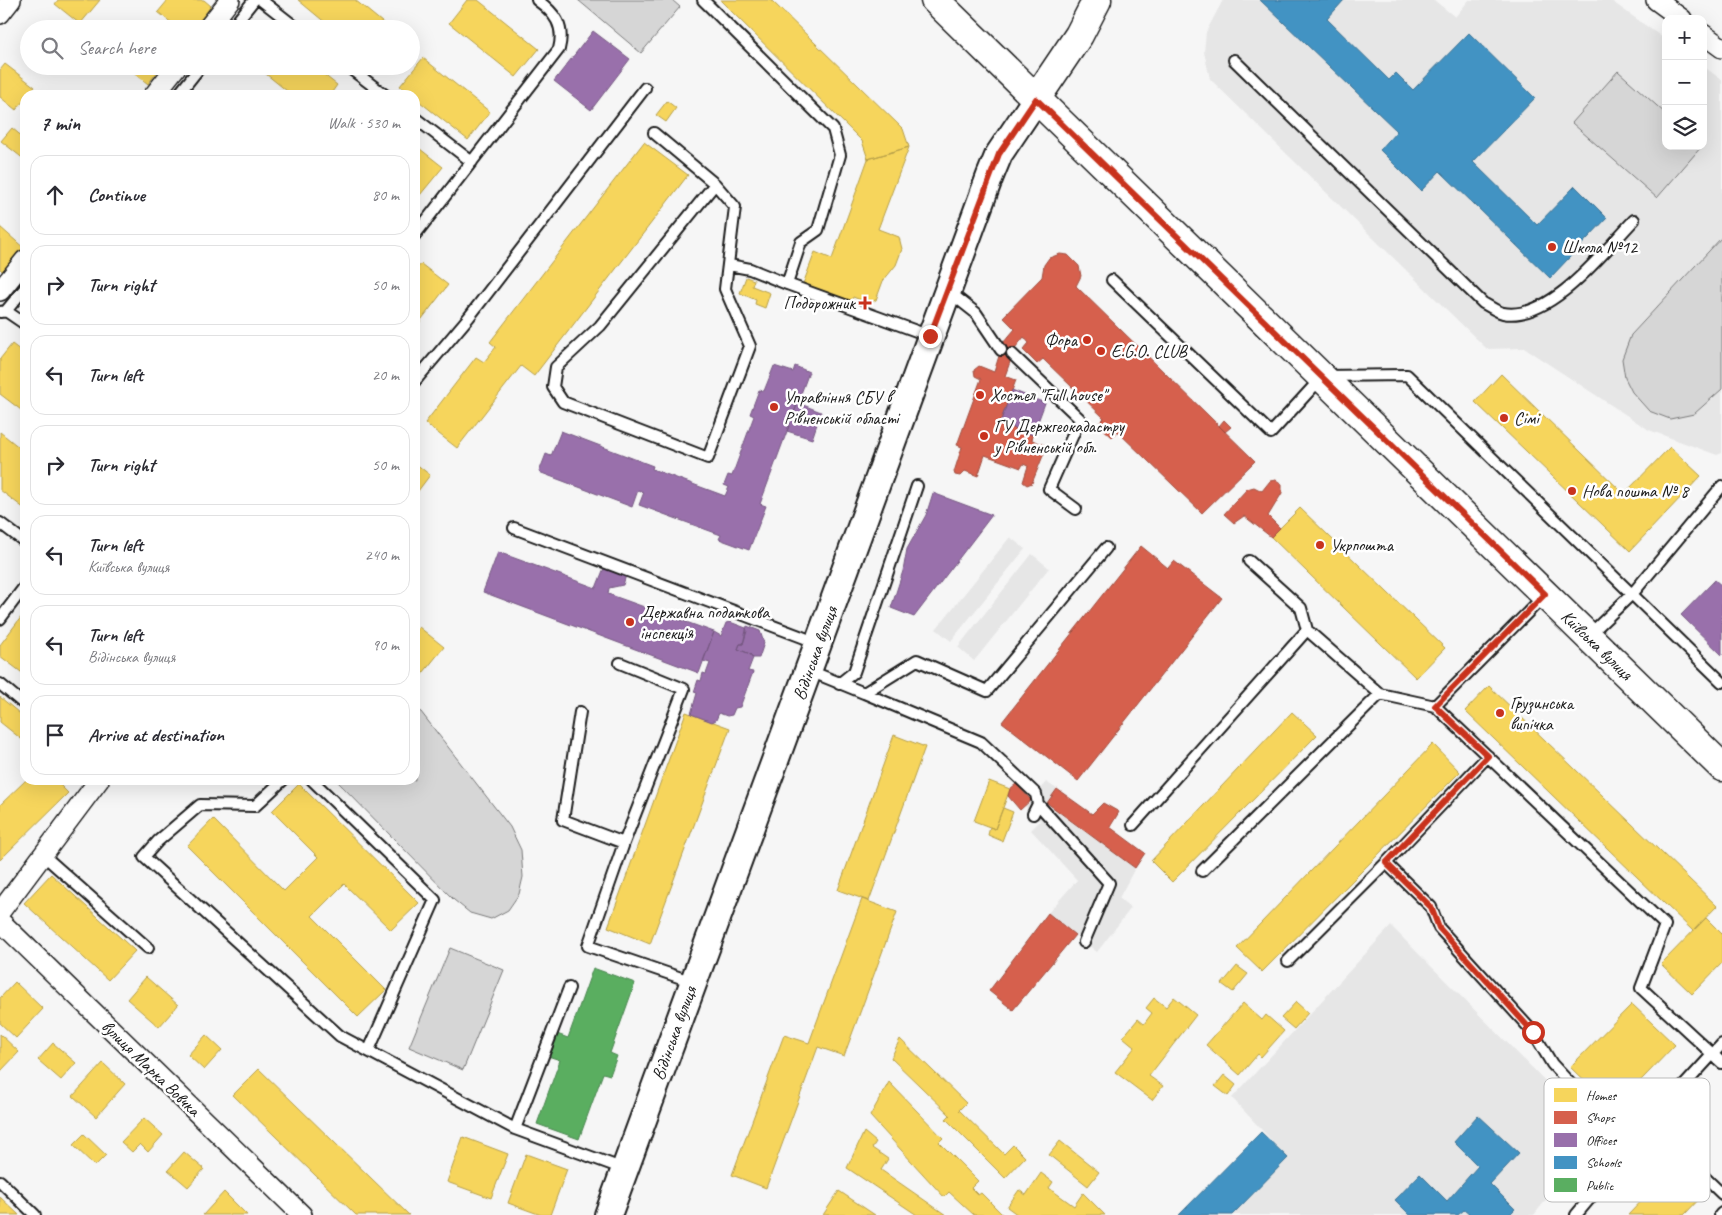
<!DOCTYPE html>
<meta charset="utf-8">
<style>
:root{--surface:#fff;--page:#f7f7f7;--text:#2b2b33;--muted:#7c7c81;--line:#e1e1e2}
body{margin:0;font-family:Caveat,sans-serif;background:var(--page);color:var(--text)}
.controls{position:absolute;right:15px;top:15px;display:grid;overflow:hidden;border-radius:10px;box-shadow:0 5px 20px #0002}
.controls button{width:45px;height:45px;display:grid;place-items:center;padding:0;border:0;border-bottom:1px solid var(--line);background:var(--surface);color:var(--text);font:25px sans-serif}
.stop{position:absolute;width:15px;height:15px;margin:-11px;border:4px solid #c8321e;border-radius:50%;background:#fff}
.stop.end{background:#c8321e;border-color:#fff;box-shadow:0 1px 5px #0008}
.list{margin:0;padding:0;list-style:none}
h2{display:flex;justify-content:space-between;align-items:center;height:65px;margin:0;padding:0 20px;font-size:21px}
h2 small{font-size:16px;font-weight:400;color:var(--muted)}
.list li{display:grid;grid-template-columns:32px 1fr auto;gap:15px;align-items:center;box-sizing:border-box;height:80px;margin:0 10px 10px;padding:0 10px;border:1px solid var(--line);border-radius:15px}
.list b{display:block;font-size:19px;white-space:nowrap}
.list p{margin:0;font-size:16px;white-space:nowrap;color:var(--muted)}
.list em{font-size:16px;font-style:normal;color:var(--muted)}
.icon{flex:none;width:28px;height:28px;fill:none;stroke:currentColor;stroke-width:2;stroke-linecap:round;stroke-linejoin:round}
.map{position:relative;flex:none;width:1722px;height:1215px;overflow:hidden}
.search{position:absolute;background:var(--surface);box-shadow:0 5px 20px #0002;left:20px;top:20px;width:400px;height:55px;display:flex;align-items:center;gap:12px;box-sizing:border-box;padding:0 18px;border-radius:28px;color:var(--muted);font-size:19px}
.panel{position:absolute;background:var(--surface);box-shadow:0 5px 20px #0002;left:20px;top:90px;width:400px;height:695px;border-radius:15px}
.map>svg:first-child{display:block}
.built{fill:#e6e6e6}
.green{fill:#d6d6d6;stroke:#797979}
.homes{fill:#f6d55c;stroke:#b59e49}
.shops{fill:#d6604d;stroke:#9e4c3e}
.offices{fill:#9970ab;stroke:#745780}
.schools{fill:#4393c3;stroke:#376f91}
.public{fill:#5aae61;stroke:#47824c}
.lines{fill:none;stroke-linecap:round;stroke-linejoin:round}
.service-casing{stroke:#1c1c1c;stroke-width:14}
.minor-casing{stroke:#1c1c1c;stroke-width:22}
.secondary-casing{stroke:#1c1c1c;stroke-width:30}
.primary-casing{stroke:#1c1c1c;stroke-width:31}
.service{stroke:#fff;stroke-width:10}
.minor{stroke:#fff;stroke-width:19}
.secondary{stroke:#fff;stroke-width:26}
.primary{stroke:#fff;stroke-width:28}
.route{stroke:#c8321e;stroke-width:6}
.poi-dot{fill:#c8321e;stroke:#fff;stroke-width:2}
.labels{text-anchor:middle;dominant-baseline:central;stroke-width:5;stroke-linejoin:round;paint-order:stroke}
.poi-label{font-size:18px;fill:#1c1c1c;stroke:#fff;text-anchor:start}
.street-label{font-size:18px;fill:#1c1c1c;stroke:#fff}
.key{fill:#fff;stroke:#bbb;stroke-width:1}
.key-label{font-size:14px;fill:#1c1c1c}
</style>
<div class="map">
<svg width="1722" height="1215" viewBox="0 0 1722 1215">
<rect width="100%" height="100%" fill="#f6f6f6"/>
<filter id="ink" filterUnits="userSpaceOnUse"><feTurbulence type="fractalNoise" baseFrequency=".02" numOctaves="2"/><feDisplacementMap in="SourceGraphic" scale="10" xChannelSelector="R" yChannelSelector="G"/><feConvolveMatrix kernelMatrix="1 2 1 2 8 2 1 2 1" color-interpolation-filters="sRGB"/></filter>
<g filter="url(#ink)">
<!-- built -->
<path class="built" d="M1223 0H1434L1455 17 1469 0H1610L1666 40V146H1703V66L1722 80V453L1717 455 1649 430 1524 348 1487 349 1210 79 1204 52 1206 32Z
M1010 537 1025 549 951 641 936 629Z
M1032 554 1049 568 974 661 958 647Z
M1046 782 1057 789 1047 804 1135 868 1119 898 1131 908 1097 952 1048 913 1077 880 1031 830 1040 821 1025 806Z
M1391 926 1598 1134 1534 1215H1232L1288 1158 1232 1098Z"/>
<!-- green -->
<path class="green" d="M578 0H672L680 7 641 53Z
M1618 71 1666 114V146H1702L1657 198 1572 123Z
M1722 237V389L1694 414 1670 419 1649 411 1632 392 1625 378 1622 359 1631 335Z
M415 709 421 712 510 827 521 850 523 877 519 894 508 910 491 919 470 913 454 900 336 780H415Z
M450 948 504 970 463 1070 409 1047Z"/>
<!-- homes -->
<path class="homes" d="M58 0H100L80 24 55 4Z
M168 0H204L211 6 193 29H179L158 12Z
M298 0H355L388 27 386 29H333Z
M467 0H478L539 49 516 77 449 23Z
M720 0H771L903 129 909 147 868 159 862 141Z
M43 20 53 29H36Z
M141 24 147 29H137Z
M423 58 490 112 468 140 415 98V95H411L400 86Z
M5 64 35 87 28 95H25V99L16 110 0 97V70Z
M126 66H162L148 84Z
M256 66H313L337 85 330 95H292Z
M667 101 676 108 666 122 656 115Z
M12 128 25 139V160L1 141Z
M644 142 688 175 534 376 521 366 457 448 425 423 476 357 484 362 496 347 490 342Z
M415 145 443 167 420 195 415 191Z
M909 147 878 229 899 237 902 249 896 265 883 281 876 300 869 303 853 297 851 301 803 284 815 252 832 259 868 159Z
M0 227 25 249V255L7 275 0 269Z
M421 264 448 285 415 328V271Z
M746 277 754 280 752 286 770 293 765 308 755 304 756 300 740 293Z
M12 344 25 354V413L0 394V359Z
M1501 374 1624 494 1670 447 1701 476 1630 551 1475 402Z
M0 432 25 452V509L0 490Z
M415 463 430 475 415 495Z
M1300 508 1445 648 1416 678 1271 537Z
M25 612V675L0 656V645Z
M419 627 444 647 415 683V631Z
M1489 686 1717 906 1693 931 1465 711Z
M0 697 25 718V742L0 722Z
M686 712 730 728 650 944 608 927Z
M1292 712 1317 735 1172 882 1151 861Z
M894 735 925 747 869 901 838 890Z
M1433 744 1460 772 1262 972 1237 948Z
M26 780H55L68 793 0 860V805Z
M989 781 1010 789 995 829 974 821Z
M299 784 419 903 391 930 344 884 312 916 386 990 358 1017 187 846 213 819 284 891 318 857 272 811Z
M1003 808 1013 812 1002 841 988 835 990 827 995 829Z
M51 874 135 951 108 980 24 903Z
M862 899 897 912 844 1056 818 1047 766 1188 732 1175 784 1035 809 1043Z
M1706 918 1722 934V963L1692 994 1661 964Z
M1237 966 1248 974 1233 992 1222 984Z
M146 977 178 1005 159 1027 127 999Z
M15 982 43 1009 16 1038 0 1023V998Z
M1174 997 1196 1015 1149 1076 1163 1086 1152 1100 1115 1072 1135 1047 1123 1037 1138 1019 1144 1024 1152 1013 1146 1008 1154 998 1166 1007Z
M1296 1002 1308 1013 1294 1029 1281 1018Z
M1243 1003 1262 1020 1266 1015 1284 1031 1261 1057 1258 1054 1240 1075 1206 1045Z
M1632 1004 1675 1045 1613 1109 1570 1067Z
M0 1034 19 1052 1 1071H0Z
M206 1035 222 1050 204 1070 188 1055Z
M900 1039 966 1103 959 1110 1004 1154 1013 1145 1025 1157 1005 1178 946 1119 950 1115 891 1058Z
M53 1043 76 1063 61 1080 38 1060Z
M103 1063 125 1084 96 1117 73 1096Z
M259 1069 409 1215H356L233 1095Z
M1224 1075 1236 1085 1228 1096 1215 1086Z
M889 1082 943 1138 939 1142 978 1181 971 1188 978 1195 981 1193 1003 1215H974L949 1192 944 1197 870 1116Z
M144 1118 163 1135 148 1152 140 1144 132 1152 121 1142Z
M864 1132 876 1142 872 1148 888 1159 881 1170 946 1215H917L847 1168Z
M84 1134 106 1155 95 1166 73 1145Z
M463 1137 508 1154 491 1198 447 1182Z
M1060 1141 1099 1172 1088 1186 1049 1155Z
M184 1152 204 1169 188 1187 168 1170Z
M526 1154 567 1169 550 1215H541L508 1203Z
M1677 1164 1706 1192 1684 1215H1628Z
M1041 1173 1053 1182 1049 1188 1074 1206 1083 1193 1105 1215H1018L1007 1207 1019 1190 1026 1195Z
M839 1191 875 1215H823Z
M224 1192 247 1215H203Z
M0 1197 19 1215H0Z"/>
<!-- shops -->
<path class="shops" d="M1060 254 1068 255 1079 266 1081 276 1076 286 1255 461 1202 513 1117 431 1112 437 1098 424 1104 418 1043 359 1037 364 1023 350 1029 343 1024 337 1015 348 1005 376 1016 380 1000 423 1033 435 1032 440 1047 446 1032 483 1027 485 1023 482 1028 466 1023 464 1021 468 985 455 978 476 965 471 960 476 955 475 954 472 962 447 957 445 981 379 975 376 974 370 979 366 994 372 1003 343 1015 329 1003 317 1042 277 1044 265 1049 258Z
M1224 420 1231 427 1225 432 1219 426Z
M1276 480 1282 484V493L1268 516 1280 528 1271 537 1244 516 1234 523 1224 514 1247 489 1254 487 1262 491 1270 481Z
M1141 546 1168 568 1174 561 1222 598 1078 781 1002 722Z
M1016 784 1031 800 1020 810 1008 796 1010 789Z
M1057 789 1092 814 1103 803 1119 812 1110 827 1145 853 1135 868 1047 803Z
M1048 913 1075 935 1013 1010 989 991Z"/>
<!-- offices -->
<path class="offices" d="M593 31 630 59 591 110 554 81Z
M774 366 793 372 795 366 809 372 760 504 766 506 749 550 719 539 721 535 639 505 644 492 638 490 632 507 539 472 546 454 551 456 561 431 653 466 652 469 725 496 729 487 724 485 728 475 732 476 754 416 750 414 759 390 764 391Z
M1012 390 1045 403 1033 435 1000 423Z
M798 403 821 412 812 439 787 431Z
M933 493 992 515 914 617 891 608 903 571 907 549 926 515Z
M498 552 596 588 604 568 626 575 623 585 609 588 608 594 714 632 699 673 483 592Z
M1715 580 1722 586V655L1681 615Z
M730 622 746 628 747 631 743 644H740L738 649 750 654 753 658 748 671 753 672 740 707 735 708 732 715 727 716 719 713 716 720 712 722 691 714 697 693 694 692 698 680 701 681 703 673 706 674 710 663 703 661 714 632 721 636 726 623Z
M747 626 760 631 764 643 759 658H753L750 654 738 649 740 644H743Z"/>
<!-- schools -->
<path class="schools" d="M1260 0H1344L1327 19 1389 80 1396 73 1413 90 1469 33 1535 98 1473 162 1537 225 1575 186 1607 218 1550 278 1440 171 1421 191 1380 150 1397 131Z
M1478 1115 1519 1153 1490 1184 1515 1209 1509 1215H1470L1464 1210 1458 1215H1410L1395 1200 1420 1174 1447 1201 1478 1166 1454 1142Z
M1261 1132 1288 1158 1232 1215H1179Z"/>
<!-- public -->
<path class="public" d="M593 968 635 983 610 1053 617 1056 610 1075 603 1073 579 1139 537 1124 560 1060 548 1056 557 1034 568 1038Z"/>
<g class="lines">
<defs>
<path id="service" d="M261 0 298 29
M703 0 833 129 840 155 818 230 801 242 787 284 930 336
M231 29 254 0
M1234 60 1483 303C1489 306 1497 312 1503 313 1551 322 1605 250 1634 220
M347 66 385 95
M178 95 201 66
M415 118 472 162
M654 133 715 184 735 207 725 289 750 346 708 458 563 402 553 387 556 367 600 326 715 184
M415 235 559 49C565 26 555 13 537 0
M729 265 750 269 787 284
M1112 280 1271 433 1323 376 1407 375 1722 682
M948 291 976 313 1001 350
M6 311 25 288
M0 312 6 311 25 324
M1012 354 1080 419 1049 489 1076 509
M415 381 469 317 645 88
M0 523 25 542
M514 528 818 643
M1249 561 1301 608 1307 630
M1545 595 1435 706 1665 925 1641 988 1722 1063
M0 619 25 586
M1588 636 1633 593 1722 486
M620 663 684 689 624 843
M810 671 864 693 917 660 987 691 1106 548
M0 684 25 705
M839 684 854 672 917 486
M864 693 981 742 1036 794 1038 804 1109 883 1084 942
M580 712 563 820 624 843 588 946 693 982
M1488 756 1386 863 1431 907 1439 928 1533 1032 1552 1064 1631 1149
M283 780 255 806 200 805 158 841 144 857 340 1036 515 1129 624 1169
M312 780 435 900 369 1050
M1033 814 1038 804
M1133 825 1307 630 1380 694 1435 706
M42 854 148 948
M1202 871 1380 694
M1288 961 1386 863
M515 1129 569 988
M1657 1131 1722 1194
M0 1181 35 1215
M1576 1215 1631 1149 1657 1131 1658 1114 1722 1044
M1720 1215 1722 1213"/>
<path id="minor" d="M1656 0 1682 19
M0 14 11 0
M207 29 230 0
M1703 34 1722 48
M154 95 177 66
M0 291 25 260
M0 912 99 780
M0 921 302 1215"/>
<path id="secondary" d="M608 1215 990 176 999 154 1036 99"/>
<path id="primary" d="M935 0 1722 767
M1036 99 1079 35 1097 0"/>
</defs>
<!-- service casing -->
<use href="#service" class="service-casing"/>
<!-- minor casing -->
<use href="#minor" class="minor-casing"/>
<!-- secondary casing -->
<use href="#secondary" class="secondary-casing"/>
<!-- primary casing -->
<use href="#primary" class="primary-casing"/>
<!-- service -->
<use href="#service" class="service"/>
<!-- minor -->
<use href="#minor" class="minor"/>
<!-- secondary -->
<use href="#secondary" class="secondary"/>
<!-- primary -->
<use href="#primary" class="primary"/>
</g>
</g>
<g class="lines" filter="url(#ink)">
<!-- route -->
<path class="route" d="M930 336 999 154 1036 99 1545 594 1435 706 1488 756 1386 863 1431 907 1439 928 1533 1032"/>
</g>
<!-- markers -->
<g class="poi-dot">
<circle cx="1552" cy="247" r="5"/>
<path d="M862.5 295.5h5v5h5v5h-5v5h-5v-5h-5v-5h5z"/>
<circle cx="1087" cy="340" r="5"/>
<circle cx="1101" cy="351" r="5"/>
<circle cx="980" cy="395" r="5"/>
<circle cx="774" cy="407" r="5"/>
<circle cx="1504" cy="418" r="5"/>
<circle cx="984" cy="436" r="5"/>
<circle cx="1572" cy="491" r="5"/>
<circle cx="1320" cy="545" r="5"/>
<circle cx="630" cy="622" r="5"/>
<circle cx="1500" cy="713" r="5"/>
</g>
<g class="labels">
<!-- poi labels -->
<g class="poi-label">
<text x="1562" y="247">Школа №12</text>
<text x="855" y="303" text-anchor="end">Подорожник</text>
<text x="1077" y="340" text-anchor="end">Фора</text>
<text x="1111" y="351">E.G.O. CLUB</text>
<text x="990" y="395">Хостел "Full house"</text>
<text x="784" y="397">Управління СБУ в<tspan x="784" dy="21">Рівненській області</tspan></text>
<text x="1514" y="418">Сімі</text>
<text x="994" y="426">ГУ Держгеокадастру<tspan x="994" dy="21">у Рівненській обл.</tspan></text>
<text x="1582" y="491">Нова пошта № 8</text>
<text x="1330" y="545">Укрпошта</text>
<text x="640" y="612">Державна податкова<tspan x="640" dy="21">інспекція</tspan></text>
<text x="1510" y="703">Грузинська<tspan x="1510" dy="21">випічка</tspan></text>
</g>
<!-- street labels -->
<g class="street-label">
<text transform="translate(1597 645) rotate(44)">Київська вулиця</text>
<text transform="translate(815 653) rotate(-70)">Відінська вулиця</text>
<text transform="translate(674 1033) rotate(-70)">Відінська вулиця</text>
<text transform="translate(151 1068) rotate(44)">вулиця Марка Вовчка</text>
</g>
</g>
<!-- legend -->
<rect x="1544" y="1078" width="166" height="124" rx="8" class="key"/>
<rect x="1554" y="1088" width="23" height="14" fill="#f6d55c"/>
<rect x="1554" y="1111" width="23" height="13" fill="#d6604d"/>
<rect x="1554" y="1133" width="23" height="14" fill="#9970ab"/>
<rect x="1554" y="1156" width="23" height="13" fill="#4393c3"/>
<rect x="1554" y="1178" width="23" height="14" fill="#5aae61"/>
<g class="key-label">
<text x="1586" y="1100">Homes</text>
<text x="1586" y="1122">Shops</text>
<text x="1586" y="1145">Offices</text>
<text x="1586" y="1167">Schools</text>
<text x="1586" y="1190">Public</text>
</g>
</svg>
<div class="controls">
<button>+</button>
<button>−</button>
<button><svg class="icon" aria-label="layers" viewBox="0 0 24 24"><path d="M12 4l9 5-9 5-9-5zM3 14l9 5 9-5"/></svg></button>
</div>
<div class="stop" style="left:1533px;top:1032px"></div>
<div class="stop end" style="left:930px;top:336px"></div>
<div class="search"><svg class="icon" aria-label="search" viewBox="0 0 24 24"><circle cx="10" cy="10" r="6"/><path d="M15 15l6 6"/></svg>Search here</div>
<section class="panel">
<h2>7 min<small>Walk · 530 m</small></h2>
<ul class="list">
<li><svg class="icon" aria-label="ahead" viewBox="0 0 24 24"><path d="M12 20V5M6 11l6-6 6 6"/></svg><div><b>Continue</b></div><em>80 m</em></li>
<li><svg class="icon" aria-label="right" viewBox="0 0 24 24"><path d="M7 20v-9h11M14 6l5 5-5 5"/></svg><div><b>Turn right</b></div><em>50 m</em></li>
<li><svg class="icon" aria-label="left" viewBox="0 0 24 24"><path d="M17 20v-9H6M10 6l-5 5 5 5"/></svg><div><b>Turn left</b></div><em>20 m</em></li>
<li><svg class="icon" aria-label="right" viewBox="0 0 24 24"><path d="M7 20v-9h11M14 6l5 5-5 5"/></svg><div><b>Turn right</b></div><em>50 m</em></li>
<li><svg class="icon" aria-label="left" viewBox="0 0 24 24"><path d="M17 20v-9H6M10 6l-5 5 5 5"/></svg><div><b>Turn left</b><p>Київська вулиця</p></div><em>240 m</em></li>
<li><svg class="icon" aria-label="left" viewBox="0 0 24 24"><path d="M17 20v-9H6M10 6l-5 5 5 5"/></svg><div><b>Turn left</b><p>Відінська вулиця</p></div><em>90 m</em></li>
<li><svg class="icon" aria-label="arrive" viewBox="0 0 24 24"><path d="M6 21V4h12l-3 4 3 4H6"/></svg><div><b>Arrive at destination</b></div></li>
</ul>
</section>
</div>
